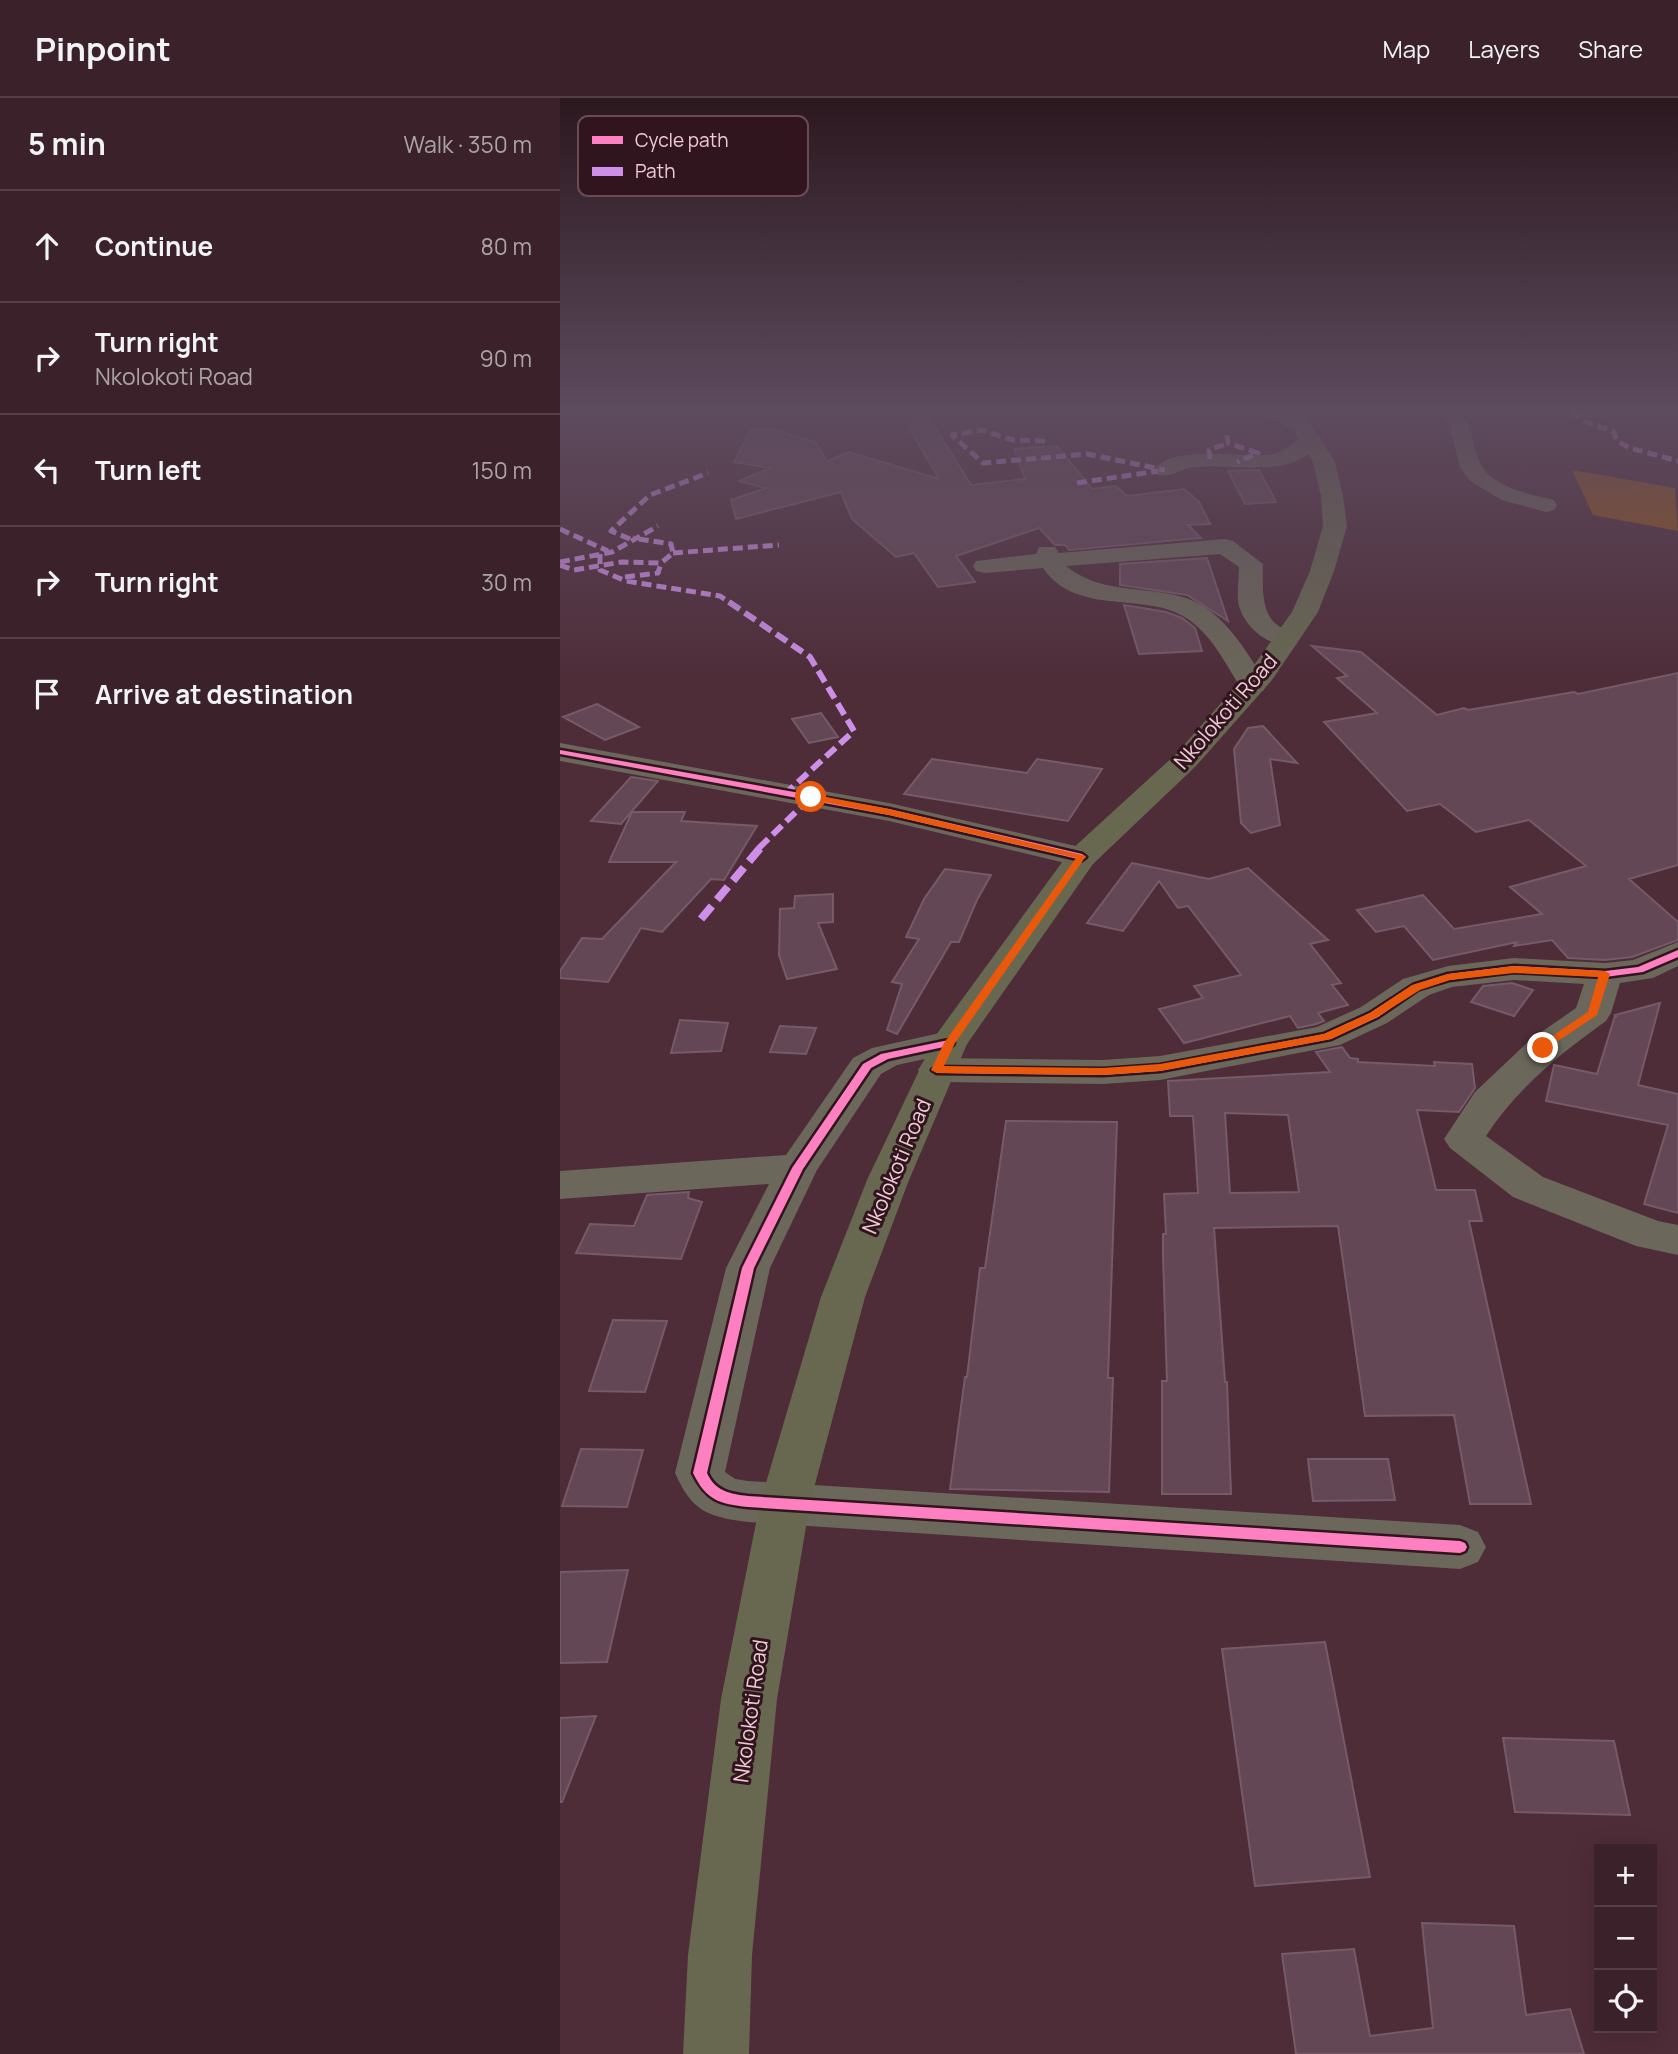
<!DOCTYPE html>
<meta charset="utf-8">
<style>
:root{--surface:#3a212a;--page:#412932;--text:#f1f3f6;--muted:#aba3a8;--line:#543e47}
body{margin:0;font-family:Manrope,sans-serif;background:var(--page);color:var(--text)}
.controls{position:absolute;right:21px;bottom:21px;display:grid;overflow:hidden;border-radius:0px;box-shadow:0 7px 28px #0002}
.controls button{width:63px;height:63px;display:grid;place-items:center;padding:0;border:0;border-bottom:2px solid var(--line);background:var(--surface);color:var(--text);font:35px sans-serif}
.stop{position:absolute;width:21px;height:21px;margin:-16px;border:5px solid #ea580c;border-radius:50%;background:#fff}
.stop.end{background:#ea580c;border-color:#fff;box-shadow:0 2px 7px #0008}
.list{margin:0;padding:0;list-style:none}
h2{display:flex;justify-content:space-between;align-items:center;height:91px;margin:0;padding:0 28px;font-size:30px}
h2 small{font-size:23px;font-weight:400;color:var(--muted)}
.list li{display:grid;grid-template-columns:46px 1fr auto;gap:21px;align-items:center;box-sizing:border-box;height:112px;padding:0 28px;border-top:2px solid var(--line)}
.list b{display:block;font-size:26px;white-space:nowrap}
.list p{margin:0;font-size:23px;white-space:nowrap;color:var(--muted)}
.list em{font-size:23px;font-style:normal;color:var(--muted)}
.icon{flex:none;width:38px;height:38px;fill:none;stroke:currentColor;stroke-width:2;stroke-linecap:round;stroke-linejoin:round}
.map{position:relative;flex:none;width:1118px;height:1956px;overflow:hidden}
header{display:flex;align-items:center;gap:42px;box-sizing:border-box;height:98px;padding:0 35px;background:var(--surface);border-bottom:2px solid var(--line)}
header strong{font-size:33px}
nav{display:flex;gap:38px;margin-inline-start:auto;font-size:24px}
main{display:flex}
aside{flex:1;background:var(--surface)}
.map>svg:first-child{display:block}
.forest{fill:#935415}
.building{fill:#644755;stroke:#755a67;stroke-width:2;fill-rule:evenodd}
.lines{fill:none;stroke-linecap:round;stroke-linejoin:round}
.minor{fill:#6b675a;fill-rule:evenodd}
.major{fill:#686851;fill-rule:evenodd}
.quiet-far2{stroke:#ce8fe9;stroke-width:5;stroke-dasharray:10 5;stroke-linecap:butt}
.quiet-far1{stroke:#ce8fe9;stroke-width:6;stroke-dasharray:13 6;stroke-linecap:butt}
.quiet{stroke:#ce8fe9;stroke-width:8;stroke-dasharray:17 8;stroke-linecap:butt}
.cycleway-casing{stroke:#30151e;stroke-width:5}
.cycleway{fill:#ff80c0;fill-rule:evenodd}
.route{fill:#ea580c}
.labels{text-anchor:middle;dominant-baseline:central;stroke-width:6;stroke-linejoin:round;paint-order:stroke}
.street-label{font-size:21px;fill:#f0cad4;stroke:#30151e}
.key{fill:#30151e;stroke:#6a4b55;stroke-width:2}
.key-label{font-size:19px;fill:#f0cad4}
</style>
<header>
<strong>Pinpoint</strong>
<nav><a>Map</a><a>Layers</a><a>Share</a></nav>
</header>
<main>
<aside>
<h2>5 min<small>Walk · 350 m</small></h2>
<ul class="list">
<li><svg class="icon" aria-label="ahead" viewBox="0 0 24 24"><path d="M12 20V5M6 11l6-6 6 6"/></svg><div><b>Continue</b></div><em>80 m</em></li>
<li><svg class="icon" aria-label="right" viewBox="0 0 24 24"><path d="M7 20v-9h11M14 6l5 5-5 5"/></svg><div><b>Turn right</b><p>Nkolokoti Road</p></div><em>90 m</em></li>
<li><svg class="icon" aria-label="left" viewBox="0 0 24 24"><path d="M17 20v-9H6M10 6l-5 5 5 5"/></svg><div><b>Turn left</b></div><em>150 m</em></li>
<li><svg class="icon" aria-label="right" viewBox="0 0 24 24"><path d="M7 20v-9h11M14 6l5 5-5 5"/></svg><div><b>Turn right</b></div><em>30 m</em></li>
<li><svg class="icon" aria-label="arrive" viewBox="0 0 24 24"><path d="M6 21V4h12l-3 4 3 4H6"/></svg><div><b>Arrive at destination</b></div></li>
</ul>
</aside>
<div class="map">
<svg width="1118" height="1956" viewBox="0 0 1118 1956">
<rect width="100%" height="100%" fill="#4e2c38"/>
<!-- forest -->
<path class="forest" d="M1012 372 1115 390 1118 433 1033 417Z"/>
<!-- building -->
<path class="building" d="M367 316 411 387 465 381 454 351 497 348 532 391 556 388 567 398 624 391 639 404 650 426 628 427 641 440 509 452 505 447H495L479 430 396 458 415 484 378 489 354 455 336 459 292 421 281 394 176 421 171 402 206 390 179 383 210 370 174 364 191 331H211L255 344 267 363 289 354 379 381 348 328Z
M699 372 716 404 685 406 668 373Z
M647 460 668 523 627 497 560 487V466Z
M564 507 606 514 622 520 635 530 642 553 579 556Z
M752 548 801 554 877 617 904 610 908 612 1014 594 1018 596 1118 575V767L1069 781 1118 824V842L1072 859 1045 862 1008 860 992 842 954 848 957 844 873 862 844 828 816 834 797 812 863 797 894 831 982 816 950 789 1026 768 969 722 916 734 880 706 847 713 764 624 817 615 777 580 787 578Z
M37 606 79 629 45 642 3 619Z
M261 615 278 639 249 645 232 621Z
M703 628 737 665 710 661 720 727 691 735 681 725 674 651 688 630Z
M372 661 467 675 477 661 542 671 508 723 344 696Z
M71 679 98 683 61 726 31 723Z
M72 714H125L121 723 197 728 164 782 151 781 102 834 81 830 48 884 0 880V873L22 840 42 841 116 764H49Z
M572 765 649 781 688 770 768 842 750 846 781 885 772 887 788 907 758 915 764 923 756 926 738 930 730 918 624 945 599 911 643 900 634 888 681 877 628 808 618 810 599 783 563 833 527 825Z
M385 771 431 777 417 802 399 844H391L337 936 327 932 342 886 332 884 359 841 346 839 364 801Z
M273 796V824L258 825 277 871 227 881 219 857 220 811 234 810 235 798Z
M952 885 973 892 954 918 911 904 923 888Z
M1100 905 1078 987 1118 996V1115L1084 1106 1108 1027 986 1003 994 967 1037 976 1055 918 1057 919 1055 917Z
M120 922 168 925 161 953 111 955Z
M220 928 256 930 246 956 210 954Z
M782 949 790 960 798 961V964L875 968 874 964 912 966 915 990 899 1014 857 1012 876 1092H915L922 1123H909L971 1406H910L894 1317 805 1318 778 1128 654 1130 665 1284H667L671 1396H602V1283H607L603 1158V1136H606L604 1096 638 1095 633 1018H610L608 983 770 974 756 954ZM665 1015 728 1017 739 1094 670 1095Z
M446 1023 557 1024 548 1280H553L549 1394 390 1391 405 1279H407L420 1170H425Z
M129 1094 128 1100 142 1104 121 1161 16 1155 30 1126 74 1128 87 1097Z
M53 1222 107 1223 85 1294 29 1293Z
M21 1351 83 1352 67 1409 2 1408Z
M748 1361H828L835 1402 753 1403Z
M68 1472 47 1564 0 1565V1474Z
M765 1544 810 1779 695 1788 662 1551Z
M36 1618 2 1704H0V1620Z
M943 1640 1054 1643 1070 1717 955 1714Z
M862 1825 954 1828 966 1917 1010 1911 1024 1956H736L722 1856 794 1851 810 1938 873 1930Z"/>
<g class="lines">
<!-- minor -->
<path class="minor" d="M699 313C717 313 741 312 753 328L750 332H736L702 317Z
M877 313H899C912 327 912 341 917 358 927 389 966 395 994 402L997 407 994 412 986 414 942 402 910 383 900 369 889 327Z
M1013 313H1059L1056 317C1044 320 1028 320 1016 317Z
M752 336 759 338 762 342C733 384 676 364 634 369 621 371 611 380 597 377L594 372C613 345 684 361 713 356 728 353 737 339 752 336Z
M665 441 673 443 703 466C703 485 700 512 716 526 724 533 734 531 740 540L736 546C711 552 682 529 678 503 677 492 679 480 679 469L660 456 506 468C542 497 585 487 626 500 664 513 688 555 707 587L703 593 693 595 683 593C665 566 652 535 623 518 582 494 516 518 483 470L425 475 416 473 413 468 416 463 476 456 479 449H495L499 455Z
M0 645 329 705 533 752 538 759 533 766 522 769 329 723 0 663Z
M1118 844V868L1093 880 1060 885 1051 915 1046 923C1000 956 957 990 926 1038L983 1079 1098 1123 1118 1127V1157L1076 1148 953 1099 890 1050 884 1041 915 994 970 942 1016 910 1024 886 954 882 892 889 869 897 827 925 780 947 600 982 543 986 377 984 363 980 358 972 363 964 377 960 543 962 600 958 757 929 801 909 843 881 888 868 954 860 1045 865 1073 862Z
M389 933 402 937 408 945 402 953 337 967 321 976 257 1072 210 1170 165 1374 175 1381 188 1383 900 1427 918 1434 926 1449 918 1464 900 1471 188 1424C147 1419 132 1413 115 1375L166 1170 209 1086 0 1101V1073L226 1057 293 960 312 950Z"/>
<!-- major -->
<path class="major" d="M722 313H742L775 364 783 398 787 428 774 473 758 514 712 582 636 668 533 766 407 946 349 1082 305 1199 250 1405 217 1601 192 1857 189 1956H123L128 1857 161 1601 200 1405 261 1199 307 1082 376 937 511 752 616 656 692 570 732 514 750 473 763 428 761 398 753 364Z"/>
<!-- quiet-far2 -->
<path class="quiet-far2" d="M1012 313 1024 323 1054 334 1057 343 1070 350 1118 363
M667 337 668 345 698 355 677 364
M485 343 453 342 422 332 392 337 423 365 527 356 605 372
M650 361 649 352 668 345
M517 385 598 373
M0 431 48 453
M70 441 51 433 90 397 148 375
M113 455 219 447
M40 456V472L66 483 160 498 172 506
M0 464 52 454 98 428
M0 467 14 472 62 464 101 465 113 455 111 446 73 440
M65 479 98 475 101 465"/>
<!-- quiet-far1 -->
<path class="quiet-far1" d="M169 504 250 559 294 633 226 695
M199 750 251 699"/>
<!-- quiet -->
<path class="quiet" d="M141 821 201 749"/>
<defs>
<path id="cycleway" d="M0 652 329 711 522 756 526 759 522 762 329 717 0 656Z
M1118 852V859L1083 874 1045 879 954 874 889 882 859 891 818 919 771 941 600 973 543 977 377 975 372 972 377 969 543 971 600 967 764 936 810 915 853 887 888 876 954 868 1045 873 1078 869Z
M389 942 394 945 393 947 328 961 311 970 243 1071 194 1170 147 1375C155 1393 170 1396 188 1398L900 1443 905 1445 907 1449 905 1453 900 1455 188 1409C159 1406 146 1402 133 1375L182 1170 232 1070 303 966 321 956Z"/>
</defs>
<!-- cycleway casing -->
<use href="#cycleway" class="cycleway-casing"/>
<!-- cycleway -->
<use href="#cycleway" class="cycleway"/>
</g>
<!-- sky -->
<linearGradient id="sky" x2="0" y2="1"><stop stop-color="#2b181f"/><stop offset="0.53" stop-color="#5d4b5e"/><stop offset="1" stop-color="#5d4b5e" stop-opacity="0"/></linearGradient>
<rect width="1118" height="587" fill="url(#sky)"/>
<!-- route -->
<path class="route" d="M251 696 329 711 526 758 395 945 384 968 543 970 600 966 764 936 810 915 852 887 888 876 954 868 1045 873 1050 876 1037 917 983 953 977 950 979 947 1028 914 1038 879 954 875 890 882 860 892 817 919 771 941 600 973 543 977 377 975 371 972 384 945 516 760 329 717 248 701V697Z"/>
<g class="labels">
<!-- street labels -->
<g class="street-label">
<text transform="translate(665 613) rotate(-49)">Nkolokoti Road</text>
<text transform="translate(336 1068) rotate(-67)">Nkolokoti Road</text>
<text transform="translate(190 1613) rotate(-82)">Nkolokoti Road</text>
</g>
</g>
<!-- legend -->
<rect x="18" y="18" width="230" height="80" rx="10" class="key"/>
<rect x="32" y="38" width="31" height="8" fill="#ff80c0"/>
<rect x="32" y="69" width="31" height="9" fill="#ce8fe9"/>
<g class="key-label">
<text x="75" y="49">Cycle path</text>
<text x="75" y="80">Path</text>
</g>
</svg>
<div class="controls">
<button>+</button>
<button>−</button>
<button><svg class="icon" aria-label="locate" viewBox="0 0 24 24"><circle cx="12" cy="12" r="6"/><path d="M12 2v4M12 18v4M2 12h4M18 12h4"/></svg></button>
</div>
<div class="stop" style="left:251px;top:699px"></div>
<div class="stop end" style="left:983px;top:950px"></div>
</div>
</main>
